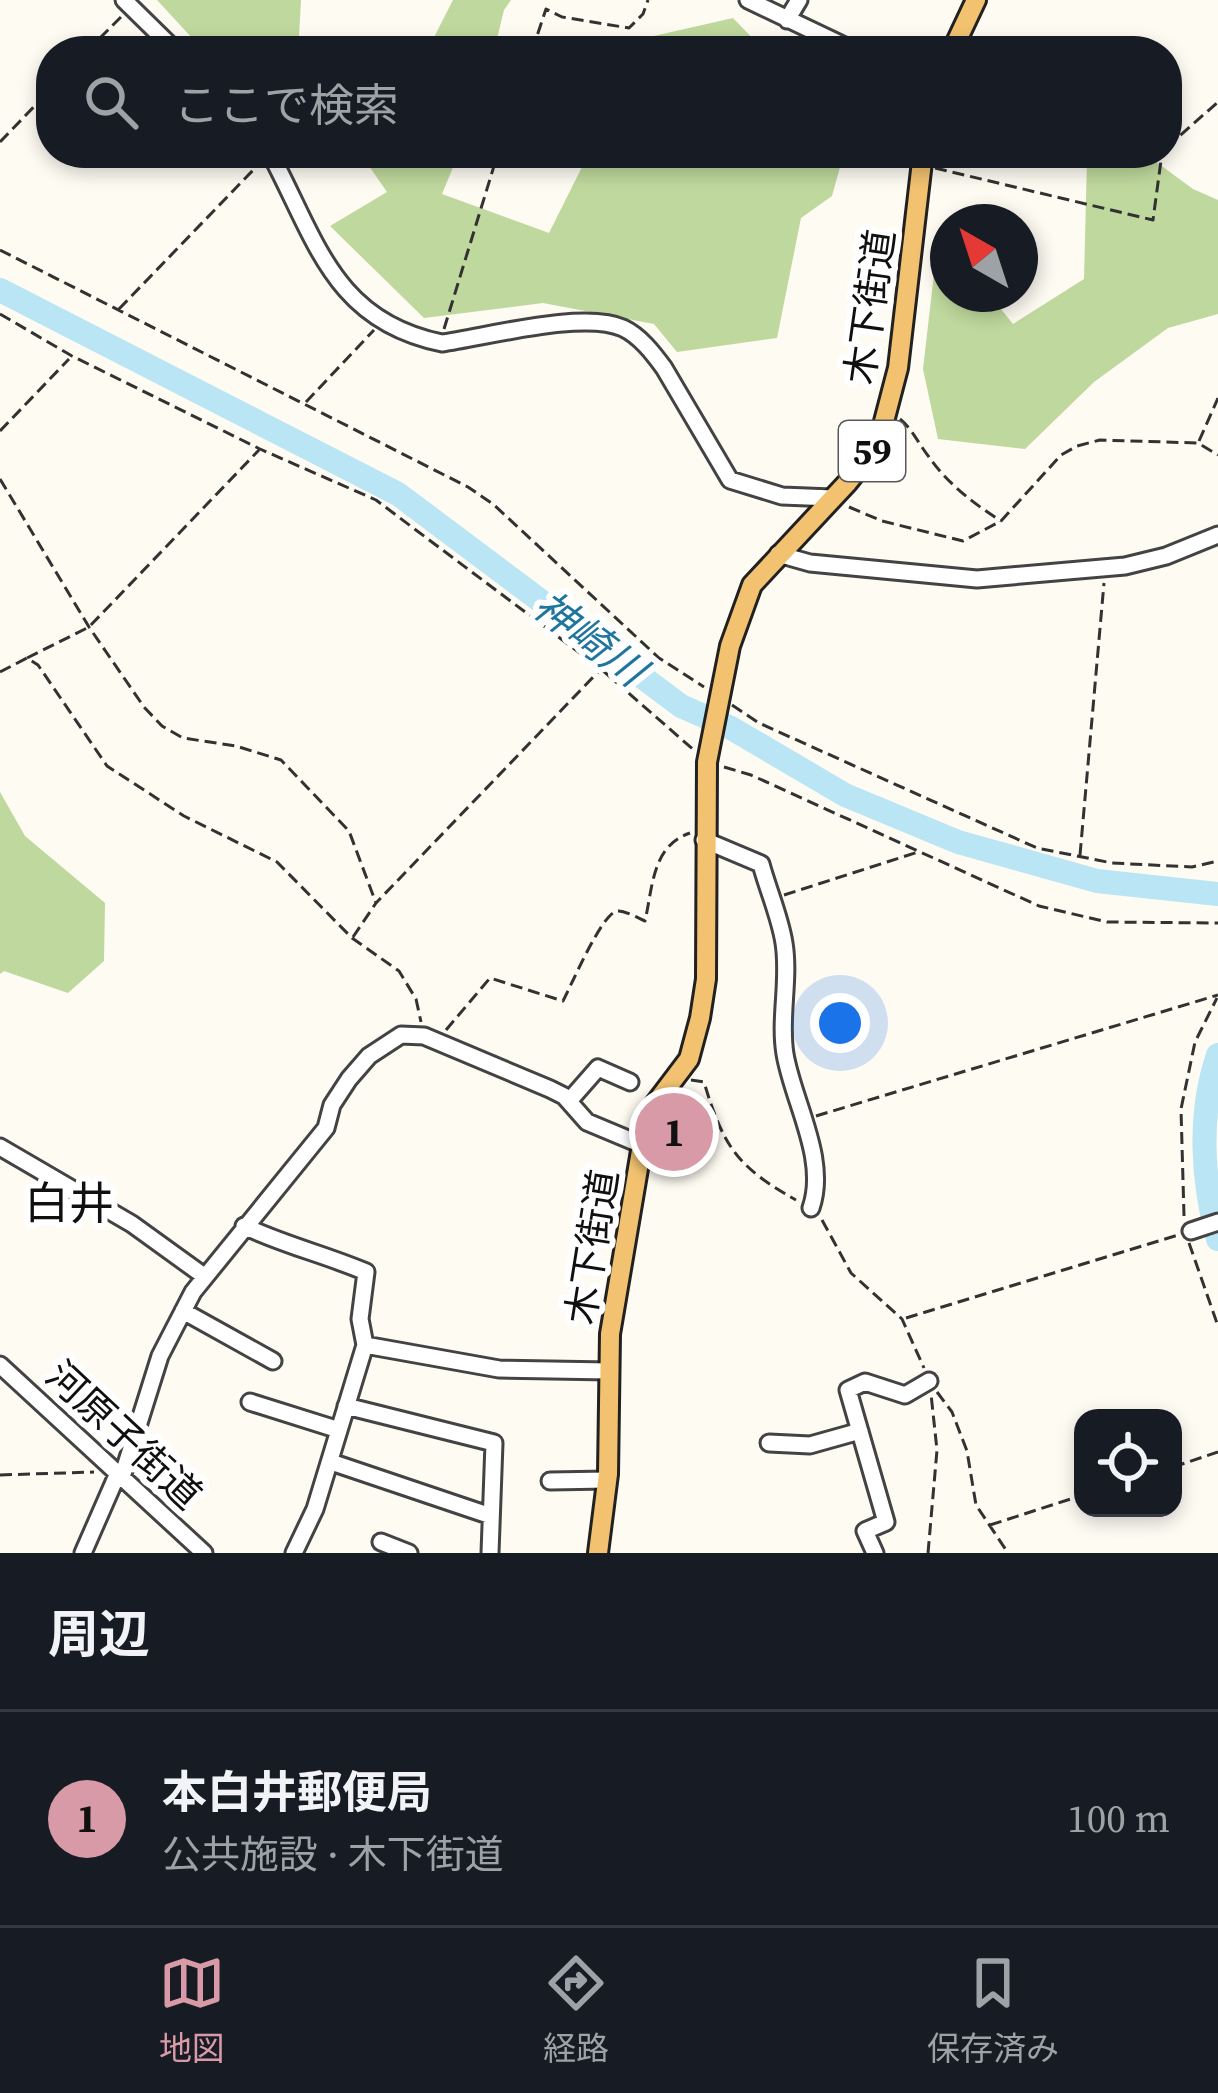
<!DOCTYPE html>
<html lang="ja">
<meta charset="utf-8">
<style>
:root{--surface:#171b24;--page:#242831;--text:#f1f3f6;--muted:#9ea1a6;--line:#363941;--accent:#d89aa7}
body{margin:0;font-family:"Source Serif 4","Noto Sans JP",serif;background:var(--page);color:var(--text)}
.controls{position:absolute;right:36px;bottom:36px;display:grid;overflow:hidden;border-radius:24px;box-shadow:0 6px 18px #0003}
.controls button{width:108px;height:108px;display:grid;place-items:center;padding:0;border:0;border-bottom:3px solid var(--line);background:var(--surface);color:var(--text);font:60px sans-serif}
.compass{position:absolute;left:930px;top:204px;width:108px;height:108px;border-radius:50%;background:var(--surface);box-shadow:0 6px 18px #0003;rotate:321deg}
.you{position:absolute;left:840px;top:1023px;width:42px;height:42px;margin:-30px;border:9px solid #fff;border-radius:50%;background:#1a73e8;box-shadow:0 0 0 18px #1a73e833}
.badge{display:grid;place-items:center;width:78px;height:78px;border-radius:50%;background:var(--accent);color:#111;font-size:39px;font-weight:700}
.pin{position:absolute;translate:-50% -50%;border:6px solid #fff;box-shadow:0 3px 12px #0006}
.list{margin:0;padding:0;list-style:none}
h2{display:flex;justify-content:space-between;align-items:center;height:156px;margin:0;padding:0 48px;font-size:51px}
h2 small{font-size:39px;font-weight:400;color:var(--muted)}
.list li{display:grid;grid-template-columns:78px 1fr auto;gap:36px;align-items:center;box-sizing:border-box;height:216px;padding:0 48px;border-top:3px solid var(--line)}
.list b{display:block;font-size:45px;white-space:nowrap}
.list p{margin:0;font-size:39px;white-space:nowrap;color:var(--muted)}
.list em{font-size:39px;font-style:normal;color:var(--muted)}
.icon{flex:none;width:66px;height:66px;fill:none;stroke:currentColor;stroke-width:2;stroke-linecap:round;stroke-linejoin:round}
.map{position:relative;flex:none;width:1218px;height:1553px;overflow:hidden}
.search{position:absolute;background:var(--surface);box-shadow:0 6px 18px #0003;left:36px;right:36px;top:36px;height:132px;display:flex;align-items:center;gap:30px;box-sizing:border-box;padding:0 42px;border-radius:48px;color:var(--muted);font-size:45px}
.sheet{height:372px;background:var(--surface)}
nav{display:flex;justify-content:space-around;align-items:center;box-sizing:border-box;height:168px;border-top:3px solid var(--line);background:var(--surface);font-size:33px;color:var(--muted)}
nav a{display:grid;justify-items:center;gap:6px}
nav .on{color:var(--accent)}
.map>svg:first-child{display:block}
.forest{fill:#bfd89d}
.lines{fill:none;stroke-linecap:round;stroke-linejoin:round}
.river{stroke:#bae5f4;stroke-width:24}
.minor-casing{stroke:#434343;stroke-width:21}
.major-casing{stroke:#212121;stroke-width:24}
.path{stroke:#323232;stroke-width:3;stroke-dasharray:12 6;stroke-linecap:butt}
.minor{stroke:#fff;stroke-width:15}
.major{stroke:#f2c270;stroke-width:18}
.labels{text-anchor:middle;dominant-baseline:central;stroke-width:12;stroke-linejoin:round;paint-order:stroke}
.shield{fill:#fff;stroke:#585858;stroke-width:3}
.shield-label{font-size:36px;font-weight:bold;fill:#101010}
.street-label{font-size:39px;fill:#101010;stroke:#fff}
.water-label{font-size:42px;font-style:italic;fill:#1e759d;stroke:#fff}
.quarter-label{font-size:45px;fill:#101010;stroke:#fff}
</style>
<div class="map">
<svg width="1218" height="1553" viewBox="0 0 1218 1553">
<rect width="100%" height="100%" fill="#fefbf3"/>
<!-- forest -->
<path class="forest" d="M157 0H301L299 36 318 51H204Z
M453 0H511L504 10 494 51H427Z
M733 18 765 51H639L645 38Z
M360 153H459L442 194 549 233 589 153H844L832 196 801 218 777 338 677 352 654 324 543 303 424 318 330 226 387 192Z
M1092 153H1144L1193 189 1218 200V314L1168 328 1094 382 1025 449 938 439 923 369 936 256 948 251V294H989L1013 324 1084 279 1087 159Z
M0 792 25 836 105 903 104 961 68 993 4 971 0 974Z"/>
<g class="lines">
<!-- river -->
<path class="river" d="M0 290 398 494 681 706 731 728 845 795 958 842 1097 881 1218 894
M1218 1055C1198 1114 1202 1180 1218 1239"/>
<defs>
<path id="minor" d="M124 0 176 51
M748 0 855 51
M787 20 799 0
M270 153C316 239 333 321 442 343 486 337 584 310 623 328 640 336 653 353 664 368L730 480 782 496 832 498
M778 554 810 563 977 579 1125 566 1166 556 1218 535
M704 840 761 864C768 890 780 917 784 943 790 980 779 1018 785 1054 793 1102 828 1159 811 1208
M569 1101 598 1068 630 1082
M0 1147 132 1224 204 1276
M244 1226C284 1245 326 1255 366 1272L360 1319 365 1345 315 1509 294 1553
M1191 1231 1218 1222
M183 1311 273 1361
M365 1345 499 1369 609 1371
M0 1365 204 1553
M250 1402 339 1430
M346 1406 494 1443 490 1553
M769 1443 810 1445 860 1431
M331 1462 491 1516
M122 1477 160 1356 193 1292 326 1128 332 1105 349 1079 369 1056 401 1035 424 1036 550 1089 564 1096 587 1122 642 1145
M550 1481 607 1480
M381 1542 409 1553
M83 1553 118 1473
M875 1553 865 1531 886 1522 848 1390 865 1382 905 1395 929 1381"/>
<path id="major" d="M952 51 976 0
M598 1553 608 1474 610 1334 642 1145 655 1104 689 1059 700 1018 706 979 707 762 730 646 752 585 848 482 872 452 881 433 898 368 923 153"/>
</defs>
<!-- minor casing -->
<use href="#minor" class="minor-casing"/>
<!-- major casing -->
<use href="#major" class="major-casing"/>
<!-- path -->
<path class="path" d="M87 51 121 17
M532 51 546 9 562 17 629 28 643 14 648 0
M0 142 51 89
M1167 147 1218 102
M935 168 1153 220 1162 153
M0 250 468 487 493 504 659 658 704 687
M119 309 258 165
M0 314 72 356 260 449 376 500 601 669 695 751
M444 329 498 153
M306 402 374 330
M900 419C913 430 918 443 929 457 947 483 974 504 1001 521
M0 431 69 359
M1199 441 1218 398
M0 479 89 627 144 707 162 726 183 738 236 746 281 760 349 831 376 903
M849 507 882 521 963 541 1001 521 1061 455 1077 446 1100 440 1198 443 1218 455
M27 658 89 627 259 450
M0 672 27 658 38 665 107 766 184 816 277 862 352 938 399 971 416 999 421 1022
M732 705 759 723 1037 848 1112 863 1192 867 1218 861
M724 767 751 775 1039 906 1107 922 1218 923
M1080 855 1104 583
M784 895 918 852
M353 937 376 903 599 671
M446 1030 490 978 563 1001C571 986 602 913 617 911 624 910 638 918 645 921 653 886 652 846 690 833
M691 1080 704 1082C723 1146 737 1167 796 1200
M816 1116 1218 995
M1184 1216 1181 1109 1195 1042 1217 998
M822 1220 851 1273 902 1319 924 1368
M1189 1243 1218 1326
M906 1318 1178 1235
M937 1392 952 1412 967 1451 976 1505 1008 1553
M1173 1467 1218 1452
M0 1475 94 1472
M990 1525 1083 1495
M928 1553 937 1450 931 1394"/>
<!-- minor -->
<use href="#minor" class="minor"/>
<!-- major -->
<use href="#major" class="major"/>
</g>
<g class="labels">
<!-- shield labels -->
<rect class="shield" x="839" y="421" width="66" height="60" rx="9"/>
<g class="shield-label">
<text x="872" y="451">59</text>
</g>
<!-- street labels -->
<g class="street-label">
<text transform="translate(870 307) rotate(-82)">木下街道</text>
<text transform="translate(592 1247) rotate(-81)">木下街道</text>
<text transform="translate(124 1435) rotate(43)">河原子街道</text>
</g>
<!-- water labels -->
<g class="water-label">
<text transform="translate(590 638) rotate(37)">神崎川</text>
</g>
<!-- quarter labels -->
<g class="quarter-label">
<text x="69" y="1203">白井</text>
</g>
</g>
</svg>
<div class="controls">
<button><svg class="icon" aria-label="locate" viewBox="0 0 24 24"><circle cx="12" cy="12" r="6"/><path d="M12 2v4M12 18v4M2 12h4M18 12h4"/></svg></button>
</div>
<svg class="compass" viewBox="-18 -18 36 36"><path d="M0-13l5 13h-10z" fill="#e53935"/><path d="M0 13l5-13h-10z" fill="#9ea1a6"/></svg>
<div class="you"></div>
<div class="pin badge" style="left:674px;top:1132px">1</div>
<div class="search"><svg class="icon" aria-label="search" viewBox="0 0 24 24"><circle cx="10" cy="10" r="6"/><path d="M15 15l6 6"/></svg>ここで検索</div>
</div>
<section class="sheet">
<h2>周辺<small></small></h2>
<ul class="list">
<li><span class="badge">1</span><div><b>本白井郵便局</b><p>公共施設 · 木下街道</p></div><em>100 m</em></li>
</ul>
</section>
<nav>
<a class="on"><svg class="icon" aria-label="map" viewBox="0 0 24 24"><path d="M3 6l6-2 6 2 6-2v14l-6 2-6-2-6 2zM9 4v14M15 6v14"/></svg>地図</a>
<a><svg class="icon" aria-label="directions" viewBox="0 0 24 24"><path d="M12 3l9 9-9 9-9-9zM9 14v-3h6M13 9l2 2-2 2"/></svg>経路</a>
<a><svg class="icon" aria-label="saved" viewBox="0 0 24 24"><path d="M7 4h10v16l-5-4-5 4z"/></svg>保存済み</a>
</nav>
